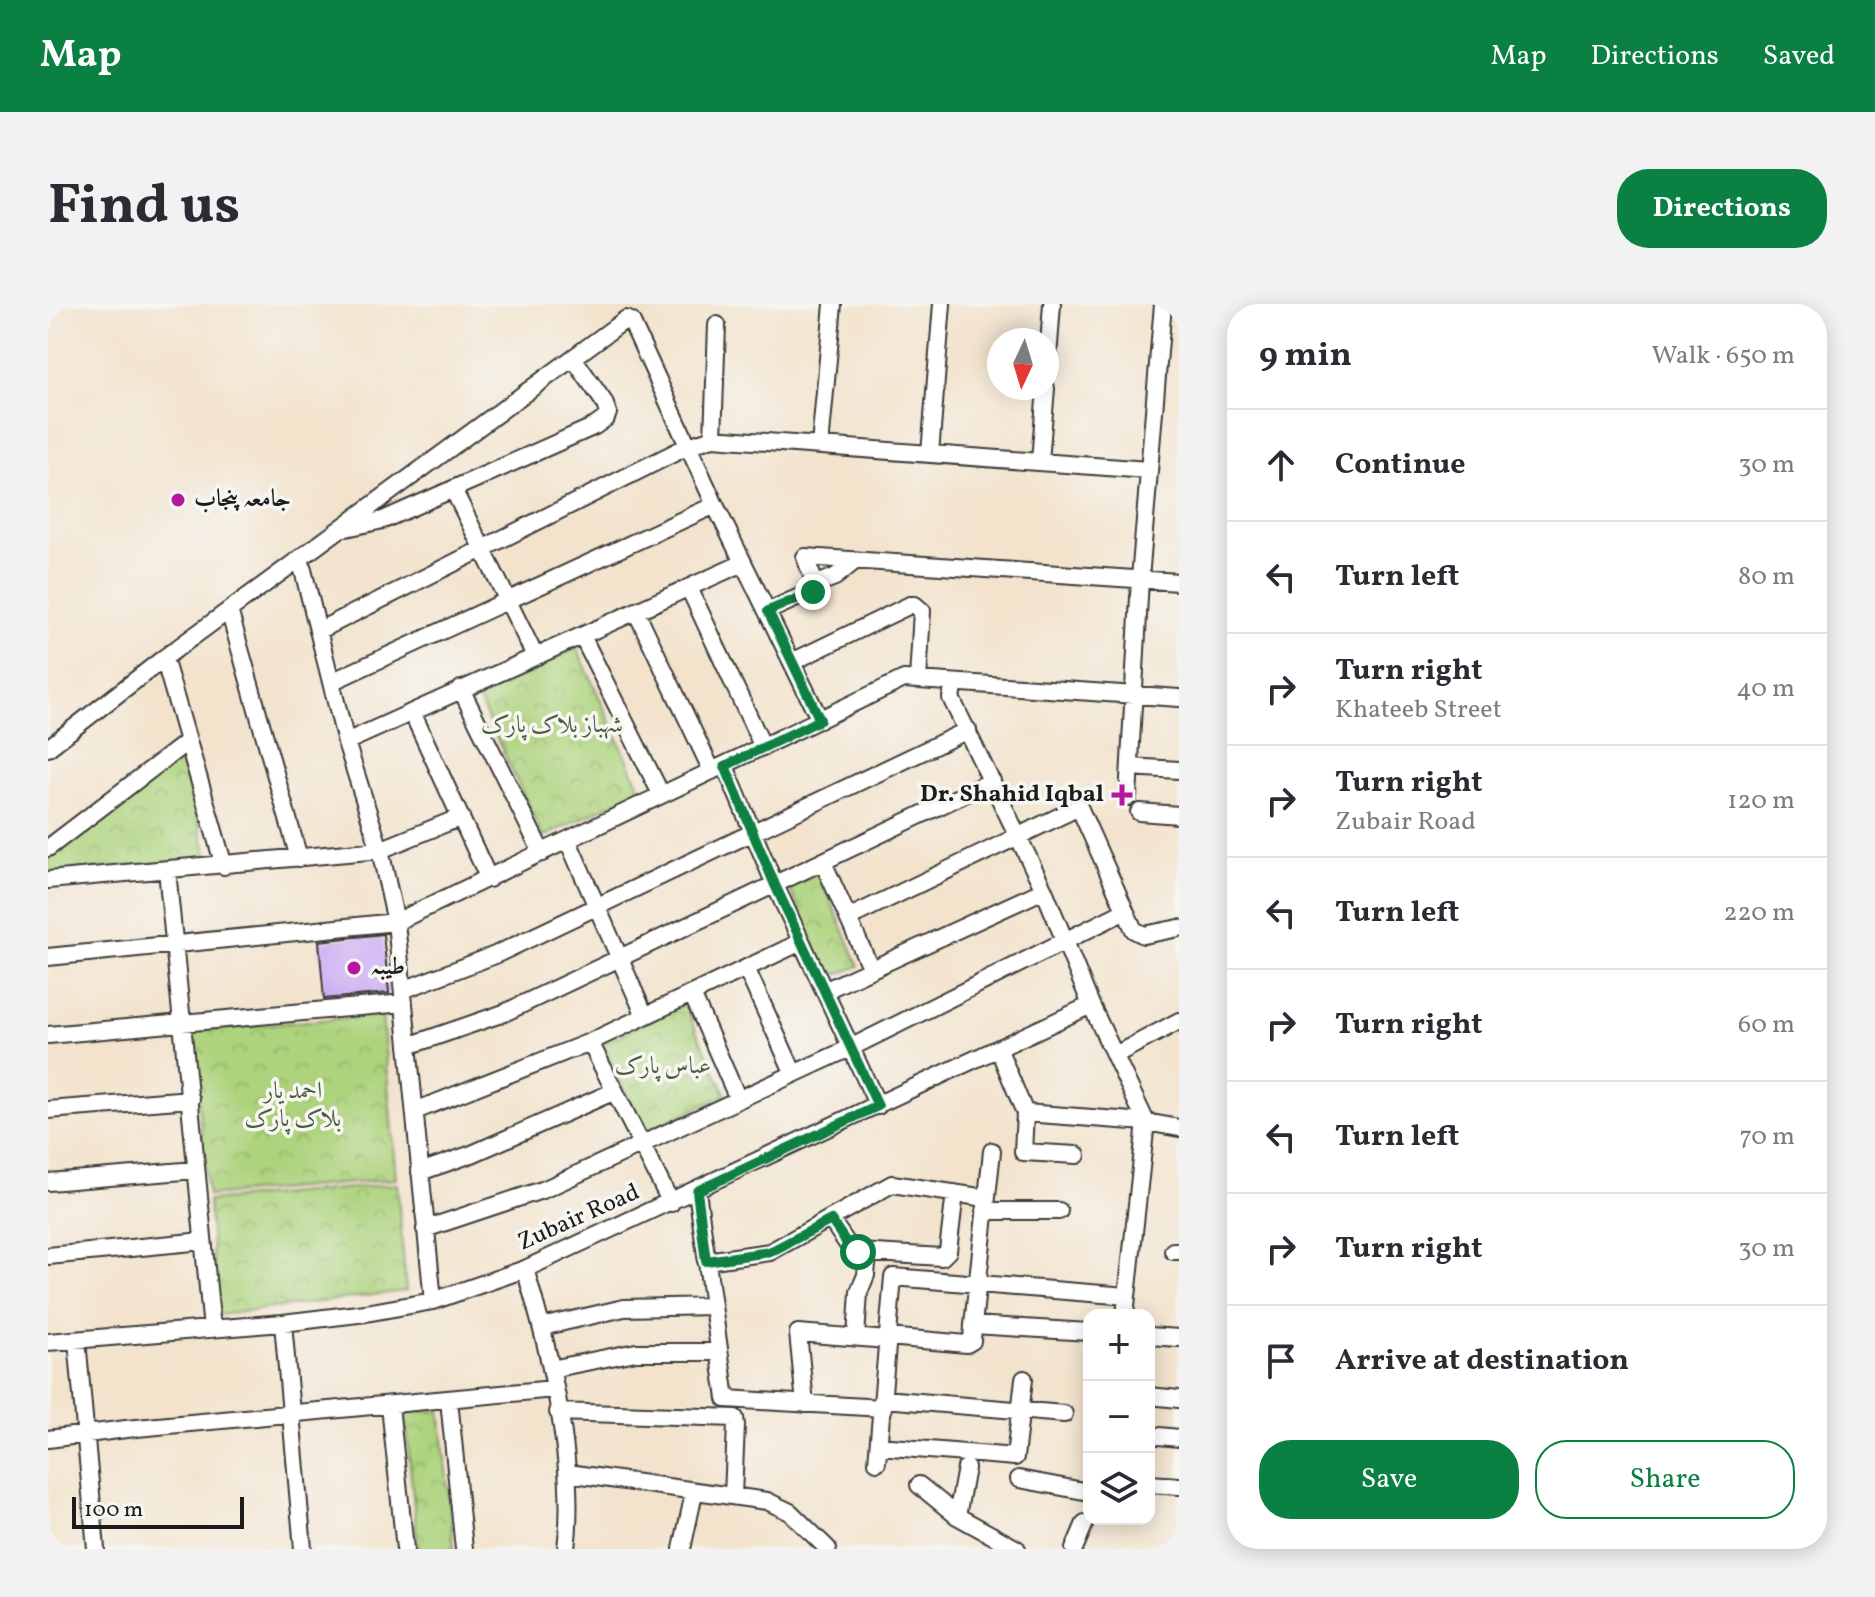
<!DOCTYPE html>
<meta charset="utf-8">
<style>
:root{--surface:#fff;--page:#f2f2f3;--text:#2b2b33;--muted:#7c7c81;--line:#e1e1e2;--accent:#0b8043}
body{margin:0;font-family:Vollkorn,Amiri,serif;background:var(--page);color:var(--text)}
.controls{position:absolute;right:24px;bottom:24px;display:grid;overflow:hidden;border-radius:16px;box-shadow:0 4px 20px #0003}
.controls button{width:72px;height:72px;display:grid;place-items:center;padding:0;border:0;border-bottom:2px solid var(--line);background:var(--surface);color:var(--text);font:40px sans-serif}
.compass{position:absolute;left:939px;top:24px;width:72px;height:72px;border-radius:50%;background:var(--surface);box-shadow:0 4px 20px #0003;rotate:184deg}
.scale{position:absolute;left:24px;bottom:20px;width:172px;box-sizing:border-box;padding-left:8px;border:4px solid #1c1c1c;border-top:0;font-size:22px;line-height:28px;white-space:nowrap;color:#1c1c1c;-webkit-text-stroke:6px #f6f6f2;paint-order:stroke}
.stop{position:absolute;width:24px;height:24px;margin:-18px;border:6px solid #0b8043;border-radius:50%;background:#fff}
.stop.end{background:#0b8043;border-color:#fff;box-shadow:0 2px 8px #0008}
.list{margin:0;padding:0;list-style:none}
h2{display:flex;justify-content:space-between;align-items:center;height:104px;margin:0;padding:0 32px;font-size:34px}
h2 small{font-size:26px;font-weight:400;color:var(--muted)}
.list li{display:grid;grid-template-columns:52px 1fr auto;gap:24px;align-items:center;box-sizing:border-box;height:112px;padding:0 32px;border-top:2px solid var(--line)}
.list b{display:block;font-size:30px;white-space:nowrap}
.list p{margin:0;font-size:26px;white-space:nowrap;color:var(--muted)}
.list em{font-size:26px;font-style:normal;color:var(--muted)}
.actions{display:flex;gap:16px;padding:24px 32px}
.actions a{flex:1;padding:18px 0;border:2px solid var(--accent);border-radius:32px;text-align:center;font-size:28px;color:var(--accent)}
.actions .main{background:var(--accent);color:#fff}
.icon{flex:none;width:44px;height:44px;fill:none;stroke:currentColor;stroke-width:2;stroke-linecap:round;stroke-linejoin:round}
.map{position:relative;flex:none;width:1131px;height:1245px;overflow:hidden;border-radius:32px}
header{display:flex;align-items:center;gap:48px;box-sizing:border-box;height:112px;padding:0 40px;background:var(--accent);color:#fff}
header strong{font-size:38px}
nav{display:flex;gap:44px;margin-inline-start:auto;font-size:28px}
.intro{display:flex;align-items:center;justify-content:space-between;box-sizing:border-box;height:192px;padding:0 48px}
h1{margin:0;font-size:56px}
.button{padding:20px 36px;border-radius:32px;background:var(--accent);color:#fff;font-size:28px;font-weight:700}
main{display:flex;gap:48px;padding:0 48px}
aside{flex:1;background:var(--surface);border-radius:32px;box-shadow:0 4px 20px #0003}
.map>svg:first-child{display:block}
.park{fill:url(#park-crowns);stroke:#64784c;stroke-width:2}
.building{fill:#c9a9f3}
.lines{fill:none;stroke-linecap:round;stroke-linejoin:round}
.minor-casing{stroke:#3c3a37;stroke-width:20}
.minor{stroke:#fff;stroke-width:16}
.route{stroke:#0b8043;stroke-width:10}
.poi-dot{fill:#b5179e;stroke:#f6f6f2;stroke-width:3}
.labels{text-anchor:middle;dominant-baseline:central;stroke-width:7;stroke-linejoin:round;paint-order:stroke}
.poi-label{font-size:24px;font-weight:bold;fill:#1c1c1c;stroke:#f6f6f2;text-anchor:start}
.park-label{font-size:24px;fill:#4f5c3e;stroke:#f6f6f2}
.street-label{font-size:24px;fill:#1c1c1c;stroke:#f6f6f2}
</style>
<header>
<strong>Map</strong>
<nav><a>Map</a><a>Directions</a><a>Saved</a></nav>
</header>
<div class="intro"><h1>Find us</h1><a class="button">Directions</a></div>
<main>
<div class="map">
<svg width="1131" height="1245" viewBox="0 0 1131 1245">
<defs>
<pattern id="park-crowns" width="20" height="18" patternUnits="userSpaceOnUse" patternTransform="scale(2)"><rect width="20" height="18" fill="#add37d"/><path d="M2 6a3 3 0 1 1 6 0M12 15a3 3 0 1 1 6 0" fill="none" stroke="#94b56b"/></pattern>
</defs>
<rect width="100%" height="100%" fill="#f6f6f2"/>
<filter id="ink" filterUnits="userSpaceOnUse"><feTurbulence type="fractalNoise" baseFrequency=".0125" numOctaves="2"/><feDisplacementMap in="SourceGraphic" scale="16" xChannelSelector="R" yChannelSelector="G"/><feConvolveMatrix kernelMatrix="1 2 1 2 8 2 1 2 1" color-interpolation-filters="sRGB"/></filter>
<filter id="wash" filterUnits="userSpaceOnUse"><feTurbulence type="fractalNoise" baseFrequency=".006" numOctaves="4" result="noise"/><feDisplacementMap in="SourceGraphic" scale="32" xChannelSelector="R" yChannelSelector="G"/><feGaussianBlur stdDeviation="1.8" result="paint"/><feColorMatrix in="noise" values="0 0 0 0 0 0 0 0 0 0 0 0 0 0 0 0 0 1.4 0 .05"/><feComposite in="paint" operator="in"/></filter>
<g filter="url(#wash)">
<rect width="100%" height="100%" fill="#f3e3cd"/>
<!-- park -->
<path class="park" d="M529 344 593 486 495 533 429 392Z
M133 455 160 554 0 569V552Z
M771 570 811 662 781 674 741 583Z
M636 700 678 791 596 828 554 740Z
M334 711 348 875 160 892 143 727Z
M349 880 358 987 170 1011 160 897Z
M392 1106 406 1245H370L357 1109Z"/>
<g id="blocks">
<!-- building -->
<path class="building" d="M335 630 341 689 276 695 271 637Z"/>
</g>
</g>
<g filter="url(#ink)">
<use href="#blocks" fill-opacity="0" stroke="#3c3a37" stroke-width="2"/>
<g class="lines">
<defs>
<path id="minor" d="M999 68 1004 0
M665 134 669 21
M772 142 785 0
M882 150 894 0
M992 157 998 84
M298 224 335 216 405 185
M252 254 298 438 332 546 348 618 385 997
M769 280 787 273 807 257
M641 284 715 443
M181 306 251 554
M588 307 664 467
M720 307 769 285 757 253 1131 278
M270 327 640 142 665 134 1100 166
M534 332 613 490
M487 352 405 185 547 122 558 114 560 109 556 98 526 55
M116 354 176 562
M744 358 862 301H867L874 307 870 376
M283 378 667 201
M906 379 903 394 996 586 1043 701 1098 818 1077 1011
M413 385 494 549
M364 408 441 575
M298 438 695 259
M0 444 116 354 578 15 583 17 667 201 772 416
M677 462 727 581 830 802
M1082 463 1131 466
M1080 493 1092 275 1115 0
M1091 508 1131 511
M520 537 597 712
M0 544 140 437
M775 558 823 665
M119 566 164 1025
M0 576 332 546 413 513
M800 614 1031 503 1086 626 1096 631 1131 624
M0 653 348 618 856 375 1131 394
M698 664 746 770
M355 686 447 651 920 426
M776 687 996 586
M644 690 690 795
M0 731 356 699
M542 738 623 899
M360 742 456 709 944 477
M951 746 977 809 975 848 1029 851
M1067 751 1131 717
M0 806 143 795
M367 807 542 738 753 638
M977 809 1098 818 1131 824
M372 868 424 850 567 787
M0 878 148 866
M649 887 678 1095 835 1104
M937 907H1011
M783 916 800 941 810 948 894 953 900 947 907 889
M377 925 497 885 802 744 1077 607
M1125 947H1131
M0 952 155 937
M658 957 722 948 844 880 938 894
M477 965C502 1048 529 1159 518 1245
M235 1019 255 1245
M925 1021 944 847
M494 1023 576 1004 665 1002
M1101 1032 1131 1034
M808 1033 811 988 818 971 820 949
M840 1033 919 1040 924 1037 925 1021 1041 1028
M29 1036 48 1245
M0 1038 235 1019 318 1009 385 997 477 965 1043 701
M503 1065 588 1048H671
M1101 1092 1131 1095
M836 1095 1016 1110
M401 1096 416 1245
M757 1100 750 1029 840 1036
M342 1102 357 1245
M510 1108 687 1114 688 1121 685 1192
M1101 1131 1131 1134
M0 1135 78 1125 506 1085
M831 1142 967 1153 976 1075
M829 1158 845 973 1079 992
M520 1169 719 1197 742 1208 780 1245
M971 1175 1041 1188
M1101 1180 1131 1182
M871 1181 909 1212 969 1245
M909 1212 918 1164
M634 1245 646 1189
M1026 1245 1037 1219"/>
</defs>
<!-- minor casing -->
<use href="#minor" class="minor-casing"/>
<!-- minor -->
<use href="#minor" class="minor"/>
</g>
</g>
<g class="lines" filter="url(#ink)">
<!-- route -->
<path class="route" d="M765 288 720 307 772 416 677 462 727 581 830 802 649 887 658 957 722 948 783 916 800 941 810 948"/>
</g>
<!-- markers -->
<g class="poi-dot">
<circle cx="130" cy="196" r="8"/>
<path d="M1070 479h8v8h8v8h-8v8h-8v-8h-8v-8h8z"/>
<circle cx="306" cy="664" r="8"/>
</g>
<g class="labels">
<!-- poi labels -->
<g class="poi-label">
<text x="146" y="196">جامعہ پنجاب</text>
<text x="1056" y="491" text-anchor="end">Dr. Shahid Iqbal</text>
<text x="322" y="664">طیبہ</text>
</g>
<!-- park labels -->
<g class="park-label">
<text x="504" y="422">شہباز بلاک پارک</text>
<text x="615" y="763">عباس پارک</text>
<text x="245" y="788">احمد یار<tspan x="245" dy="28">بلاک پارک</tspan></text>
</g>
<!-- street labels -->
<g class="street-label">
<text transform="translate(531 914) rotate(-24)">Zubair Road</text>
</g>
</g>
</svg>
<div class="controls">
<button>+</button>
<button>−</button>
<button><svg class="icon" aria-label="layers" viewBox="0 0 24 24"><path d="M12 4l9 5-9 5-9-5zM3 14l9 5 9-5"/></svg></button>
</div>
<svg class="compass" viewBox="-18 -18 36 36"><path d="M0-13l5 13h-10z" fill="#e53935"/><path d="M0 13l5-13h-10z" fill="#7c7c81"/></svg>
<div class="scale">100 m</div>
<div class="stop" style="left:810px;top:948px"></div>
<div class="stop end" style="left:765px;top:288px"></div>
</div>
<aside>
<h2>9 min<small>Walk · 650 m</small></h2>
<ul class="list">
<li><svg class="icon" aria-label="ahead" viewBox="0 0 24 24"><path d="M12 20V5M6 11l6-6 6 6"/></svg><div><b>Continue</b></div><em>30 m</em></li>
<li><svg class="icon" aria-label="left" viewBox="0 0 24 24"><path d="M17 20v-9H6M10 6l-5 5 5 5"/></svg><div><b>Turn left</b></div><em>80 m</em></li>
<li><svg class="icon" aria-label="right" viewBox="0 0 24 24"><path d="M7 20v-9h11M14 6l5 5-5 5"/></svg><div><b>Turn right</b><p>Khateeb Street</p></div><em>40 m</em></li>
<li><svg class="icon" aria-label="right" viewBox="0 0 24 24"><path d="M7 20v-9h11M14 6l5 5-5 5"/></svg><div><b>Turn right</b><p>Zubair Road</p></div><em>120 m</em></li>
<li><svg class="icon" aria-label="left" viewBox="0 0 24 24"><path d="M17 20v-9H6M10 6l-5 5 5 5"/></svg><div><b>Turn left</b></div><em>220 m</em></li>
<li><svg class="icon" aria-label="right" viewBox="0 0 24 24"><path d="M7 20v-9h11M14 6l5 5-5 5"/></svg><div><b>Turn right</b></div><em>60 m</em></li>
<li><svg class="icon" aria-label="left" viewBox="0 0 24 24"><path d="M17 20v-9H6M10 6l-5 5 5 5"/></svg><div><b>Turn left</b></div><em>70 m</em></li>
<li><svg class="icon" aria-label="right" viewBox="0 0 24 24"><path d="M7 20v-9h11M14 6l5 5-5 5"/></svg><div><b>Turn right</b></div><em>30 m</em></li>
<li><svg class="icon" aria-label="arrive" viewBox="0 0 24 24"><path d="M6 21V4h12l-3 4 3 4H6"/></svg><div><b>Arrive at destination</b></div></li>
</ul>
<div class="actions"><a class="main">Save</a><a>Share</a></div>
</aside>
</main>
